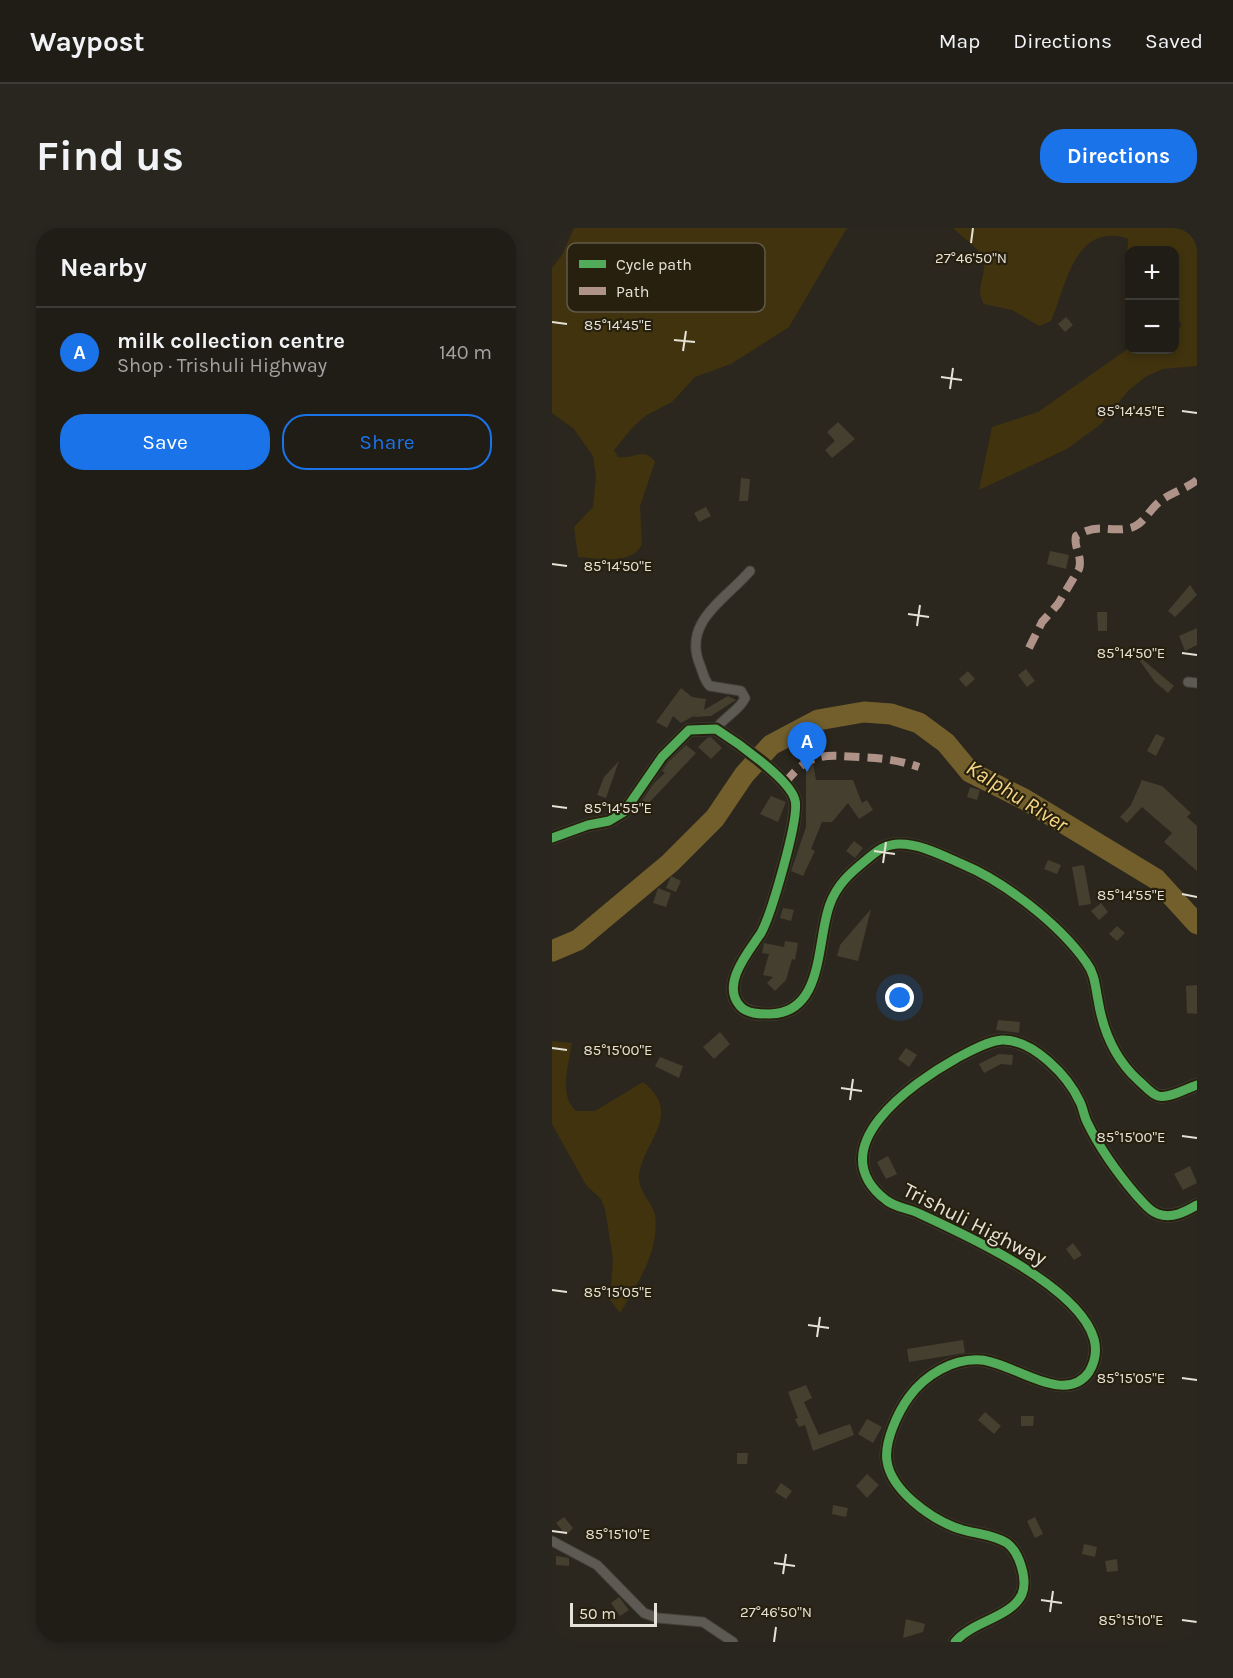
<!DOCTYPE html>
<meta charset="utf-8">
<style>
:root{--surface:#201d16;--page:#28261f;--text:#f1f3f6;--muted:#a2a2a1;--line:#3d3b35;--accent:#1a73e8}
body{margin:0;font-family:Karla,sans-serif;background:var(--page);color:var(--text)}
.controls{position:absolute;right:18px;top:18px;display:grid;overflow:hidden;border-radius:12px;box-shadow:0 3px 9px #0003}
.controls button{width:54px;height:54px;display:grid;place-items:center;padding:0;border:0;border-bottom:2px solid var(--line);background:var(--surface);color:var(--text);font:30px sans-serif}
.scale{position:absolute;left:18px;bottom:15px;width:87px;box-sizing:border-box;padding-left:6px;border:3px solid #e6e1d6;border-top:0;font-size:16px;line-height:21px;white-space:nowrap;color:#e6e1d6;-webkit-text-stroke:4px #27200f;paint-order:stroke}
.you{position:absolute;left:348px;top:770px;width:21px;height:21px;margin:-15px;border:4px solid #fff;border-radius:50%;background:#1a73e8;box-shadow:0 0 0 9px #1a73e833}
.badge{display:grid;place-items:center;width:39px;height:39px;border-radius:50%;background:var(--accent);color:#fff;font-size:20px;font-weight:700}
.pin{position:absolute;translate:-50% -50px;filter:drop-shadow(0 2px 3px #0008)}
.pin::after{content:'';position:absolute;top:32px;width:21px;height:18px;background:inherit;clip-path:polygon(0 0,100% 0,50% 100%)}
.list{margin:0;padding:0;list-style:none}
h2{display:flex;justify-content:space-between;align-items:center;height:78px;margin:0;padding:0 24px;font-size:26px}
h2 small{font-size:20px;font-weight:400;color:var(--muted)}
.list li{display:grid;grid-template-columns:39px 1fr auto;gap:18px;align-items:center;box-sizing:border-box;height:90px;padding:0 24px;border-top:2px solid var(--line)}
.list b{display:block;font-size:22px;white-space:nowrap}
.list p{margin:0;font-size:20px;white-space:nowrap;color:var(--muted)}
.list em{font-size:20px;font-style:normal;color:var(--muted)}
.actions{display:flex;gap:12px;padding:18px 24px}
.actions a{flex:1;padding:14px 0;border:2px solid var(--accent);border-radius:24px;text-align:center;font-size:21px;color:var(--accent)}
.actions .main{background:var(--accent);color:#fff}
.map{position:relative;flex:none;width:645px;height:1414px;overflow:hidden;border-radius:24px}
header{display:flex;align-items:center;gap:36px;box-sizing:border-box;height:84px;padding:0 30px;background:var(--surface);border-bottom:2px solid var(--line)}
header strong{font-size:28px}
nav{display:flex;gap:33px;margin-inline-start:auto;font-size:21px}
.intro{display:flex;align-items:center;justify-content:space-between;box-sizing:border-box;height:144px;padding:0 36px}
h1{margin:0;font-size:42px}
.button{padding:15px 27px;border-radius:24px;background:var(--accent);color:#fff;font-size:21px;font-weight:700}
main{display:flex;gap:36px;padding:0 36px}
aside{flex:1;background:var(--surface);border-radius:24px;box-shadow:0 3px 9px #0003}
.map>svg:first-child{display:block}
.green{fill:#41330e}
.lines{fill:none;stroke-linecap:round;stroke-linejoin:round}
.river{stroke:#725f2c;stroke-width:21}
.building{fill:#453f2f}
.minor-casing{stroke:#45423a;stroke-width:11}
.tertiary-casing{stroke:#45423a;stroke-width:14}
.minor{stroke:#5d5953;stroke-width:9}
.tertiary{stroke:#5d5953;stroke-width:12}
.quiet{stroke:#af9288;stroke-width:8;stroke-dasharray:15 8;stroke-linecap:butt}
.cycleway-casing{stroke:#27200f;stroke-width:13}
.cycleway{stroke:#51ab58;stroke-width:9}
.ticks{fill:none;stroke:#e6e1d6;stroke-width:2}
.labels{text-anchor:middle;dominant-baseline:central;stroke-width:4.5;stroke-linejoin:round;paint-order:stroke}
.street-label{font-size:21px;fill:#e6e1d6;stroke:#27200f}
.water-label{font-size:22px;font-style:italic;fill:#f7d784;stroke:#27200f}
.key{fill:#27200f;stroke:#605a4b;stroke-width:1.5}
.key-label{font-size:16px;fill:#e6e1d6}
.ticks-label{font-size:15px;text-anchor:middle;fill:#e6e1d6;stroke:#27200f;stroke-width:4.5;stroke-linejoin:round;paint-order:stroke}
</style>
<header>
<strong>Waypost</strong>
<nav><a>Map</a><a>Directions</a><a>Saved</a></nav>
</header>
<div class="intro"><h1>Find us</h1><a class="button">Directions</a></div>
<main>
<aside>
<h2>Nearby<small></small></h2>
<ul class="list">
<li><span class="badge">A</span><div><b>milk collection centre</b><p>Shop · Trishuli Highway</p></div><em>140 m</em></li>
</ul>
<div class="actions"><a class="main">Save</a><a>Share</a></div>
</aside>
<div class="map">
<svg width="645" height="1414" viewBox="0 0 645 1414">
<rect width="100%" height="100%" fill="#2b271e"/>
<!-- green -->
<path class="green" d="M22 0H295L237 99 179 136 143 149 120 174 93 188 80 200 62 222 66 229C79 232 93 218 103 234L88 278 90 316C80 338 45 330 26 329L22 299 41 279 44 249 41 228 22 201 0 185V40L10 27Z
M401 0H645V138L611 141 593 149 576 163 549 196 515 221 427 262 440 199 486 184 577 120 622 122 623 104 630 97 623 86 622 22H578L577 56 574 45 576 11C570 8 565 8 558 8 520 8 511 67 499 93L487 98 460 82 432 76C421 60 438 43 430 28 423 17 410 9 401 0Z
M0 813 20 815C17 836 6 867 24 883H43L91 854C133 887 89 915 87 949 87 965 100 973 103 987 108 1023 85 1056 68 1085L58 1072 61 1031 53 981 49 971 34 957 0 896Z"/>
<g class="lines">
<!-- river -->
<path class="river" d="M0 723 26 712 118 635 163 590 192 547 219 517 266 492 312 484 339 486 367 495 394 515 418 544 472 571 604 651 645 696"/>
</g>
<!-- building -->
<path class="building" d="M514 89 521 97 513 104 506 96Z
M286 194 303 211 280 230 273 222 283 213 275 204Z
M189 250 198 251 196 273H187Z
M154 279 159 288 147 294 142 285Z
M498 323 517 327 514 341 495 336Z
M638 357 645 367 623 389 616 383Z
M545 384H555V403H546Z
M645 400V417L633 423 627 408Z
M590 431 622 458 616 465 603 454 588 433Z
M474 441 483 453 475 459 466 447Z
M416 443 423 451 414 459 407 451Z
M129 460 140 469 154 471 152 482 176 468 184 472 159 488 141 489 149 484 129 495 121 488 115 500 104 494Z
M604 506 613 510 604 528 595 523Z
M159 509 170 520 159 531 146 519 155 510Z
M134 517 144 525 93 579 89 574 102 555 113 545 110 543 116 534Z
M254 524H259L264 552H301L310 575 315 572 321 582 307 591 296 575 280 594H270L259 621 263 623 251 648 239 643 254 599Z
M67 533 54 570 45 567 52 549Z
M590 552 610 558 639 585 635 589 645 598V643L612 614 620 605 590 579 575 595 568 589 579 577Z
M418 559 428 562 425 572 415 569Z
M219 568 234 574 226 594 208 586Z
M302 613 311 620 303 630 294 623Z
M496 632 509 637 505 646 492 641Z
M532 637 539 676 527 678 520 639Z
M119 648 129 653 124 664 114 660Z
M106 660 119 665 114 679 101 675Z
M549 675 556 684 547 692 539 683Z
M231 680 242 682 239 693 228 690Z
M319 681 306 733 285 728 288 717Z
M565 698 573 705 565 713 557 706Z
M233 713 246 715 243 732 240 731 234 752 223 763 215 755 221 749 211 747 217 726 210 725 212 715 232 719Z
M645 757V786L635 785 634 758Z
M446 792 468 794 467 805 444 802Z
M168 804 178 816 162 831 151 819Z
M354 820 365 827 357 839 346 831Z
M447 826 461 827 460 837 449 836 432 845 427 836Z
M108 829 131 838 127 850 103 838Z
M336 928 345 946 334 951 325 934Z
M638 938 645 955 631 962 622 946Z
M521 1015 530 1027 522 1032 514 1021Z
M411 1112 413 1125 357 1134 355 1121Z
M254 1157 260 1170 252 1174 267 1207 298 1196 302 1207 261 1223 253 1197 247 1199 243 1191 246 1190 236 1164Z
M433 1184 449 1198 442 1206 426 1192Z
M469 1188H482L481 1198H469Z
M315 1191 330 1199 321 1215 306 1206Z
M185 1225H196L195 1236H185Z
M315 1246 327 1257 315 1270 304 1258Z
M229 1255 240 1263 234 1271 223 1264Z
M281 1277 296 1280 294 1289 280 1286Z
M12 1289 21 1300 14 1307 4 1295Z
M483 1289 491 1306 483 1310 475 1293Z
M532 1316 545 1319 543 1329 530 1326Z
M4 1328 17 1330V1338L4 1337Z
M565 1331 566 1343 555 1344 553 1333Z
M67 1369 77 1382 68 1388 59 1375Z
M354 1391 373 1396 371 1404 351 1410Z"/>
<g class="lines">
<defs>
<path id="minor" d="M636 454 645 455
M164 501C172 489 188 482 193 470L189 463 158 458C152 453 151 444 148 437 130 394 173 372 198 343
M0 1313 45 1337 92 1385 106 1390 151 1394 181 1414"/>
<path id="tertiary" d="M0 610 36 597 57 593 72 584 110 529 137 502 164 501C183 513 238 551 243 572 248 589 219 687 209 705 198 722 168 756 188 778 195 786 208 786 217 786 273 786 264 712 278 676 285 657 297 646 313 633 324 624 332 616 348 616 369 616 391 628 410 636 453 654 507 696 534 734 543 746 543 757 546 772 551 803 563 831 586 852 592 857 599 866 606 868 617 871 635 860 645 857
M403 1414C420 1393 459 1390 470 1366 476 1351 467 1324 455 1315 439 1305 419 1306 402 1299 377 1289 339 1262 335 1233 332 1214 346 1184 357 1169 373 1147 401 1130 429 1132 460 1134 513 1179 537 1144 543 1134 545 1122 542 1111 527 1058 414 1007 366 985 355 980 342 979 334 972 267 920 360 855 405 830 418 823 436 813 450 812 481 811 516 848 528 874 531 880 532 888 535 894 547 919 567 947 585 968 592 975 597 983 606 986 620 991 633 984 645 977"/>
</defs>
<!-- minor casing -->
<use href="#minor" class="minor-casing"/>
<!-- tertiary casing -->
<use href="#tertiary" class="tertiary-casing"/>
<!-- minor -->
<use href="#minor" class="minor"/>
<!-- tertiary -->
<use href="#tertiary" class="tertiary"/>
<!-- quiet -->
<path class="quiet" d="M477 420 490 394 506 376 527 341C531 328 521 319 524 308 547 294 556 305 578 300 591 297 596 284 605 276 616 265 633 262 645 252
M233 555C257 524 271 527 307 529 329 530 346 532 367 539"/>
<defs>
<path id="cycleway" d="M0 610 36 597 57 593 72 584 110 529 137 502 164 501C183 513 238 551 243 572 248 589 219 687 209 705 198 722 168 756 188 778 195 786 208 786 217 786 273 786 264 712 278 676 285 657 297 646 313 633 324 624 332 616 348 616 369 616 391 628 410 636 453 654 507 696 534 734 543 746 543 757 546 772 551 803 563 831 586 852 592 857 599 866 606 868 617 871 635 860 645 857
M403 1414C420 1393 459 1390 470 1366 476 1351 467 1324 455 1315 439 1305 419 1306 402 1299 377 1289 339 1262 335 1233 332 1214 346 1184 357 1169 373 1147 401 1130 429 1132 460 1134 513 1179 537 1144 543 1134 545 1122 542 1111 527 1058 414 1007 366 985 355 980 342 979 334 972 267 920 360 855 405 830 418 823 436 813 450 812 481 811 516 848 528 874 531 880 532 888 535 894 547 919 567 947 585 968 592 975 597 983 606 986 620 991 633 984 645 977"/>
</defs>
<!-- cycleway casing -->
<use href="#cycleway" class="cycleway-casing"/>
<!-- cycleway -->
<use href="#cycleway" class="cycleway"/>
</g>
<!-- ticks -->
<path class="ticks" d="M419 15 421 0M0 94 15 96M122 112 143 114M131 123 134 103M389 149 410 152M398 161 401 140M630 183 645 185M0 336 15 338M356 386 377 389M365 398 368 377M630 425 645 427M0 578 15 580M322 623 343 626M331 635 334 614M630 666 645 669M0 820 15 822M289 860 310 863M298 872 301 851M630 908 645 910M0 1062 15 1064M256 1097 277 1100M265 1109 268 1089M630 1150 645 1152M0 1303 15 1305M222 1335 243 1338M231 1346 234 1326M489 1372 510 1375M498 1384 501 1363M630 1392 645 1394M222 1414 224 1399"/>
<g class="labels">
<!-- street labels -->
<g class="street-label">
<text transform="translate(423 996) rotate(27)">Trishuli Highway</text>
</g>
<!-- water labels -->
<g class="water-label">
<text transform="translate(465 568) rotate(32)">Kalphu River</text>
</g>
</g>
<!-- legend -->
<rect x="15" y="15" width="198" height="69" rx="9" class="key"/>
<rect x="27" y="32" width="27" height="8" fill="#51ab58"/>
<rect x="27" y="59" width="27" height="8" fill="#af9288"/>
<g class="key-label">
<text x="64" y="42">Cycle path</text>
<text x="64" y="69">Path</text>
</g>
<g class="ticks-label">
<text x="419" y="35">27°46'50"N</text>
<text x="66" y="102">85°14'45"E</text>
<text x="579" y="188">85°14'45"E</text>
<text x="66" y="343">85°14'50"E</text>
<text x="579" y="430">85°14'50"E</text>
<text x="66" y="585">85°14'55"E</text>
<text x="579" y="672">85°14'55"E</text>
<text x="66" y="827">85°15'00"E</text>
<text x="579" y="914">85°15'00"E</text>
<text x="66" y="1069">85°15'05"E</text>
<text x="579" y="1155">85°15'05"E</text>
<text x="66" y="1311">85°15'10"E</text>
<text x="224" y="1389">27°46'50"N</text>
<text x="579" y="1397">85°15'10"E</text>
</g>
</svg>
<div class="controls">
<button>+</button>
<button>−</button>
</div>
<div class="scale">50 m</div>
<div class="you"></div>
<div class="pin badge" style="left:255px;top:544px">A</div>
</div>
</main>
